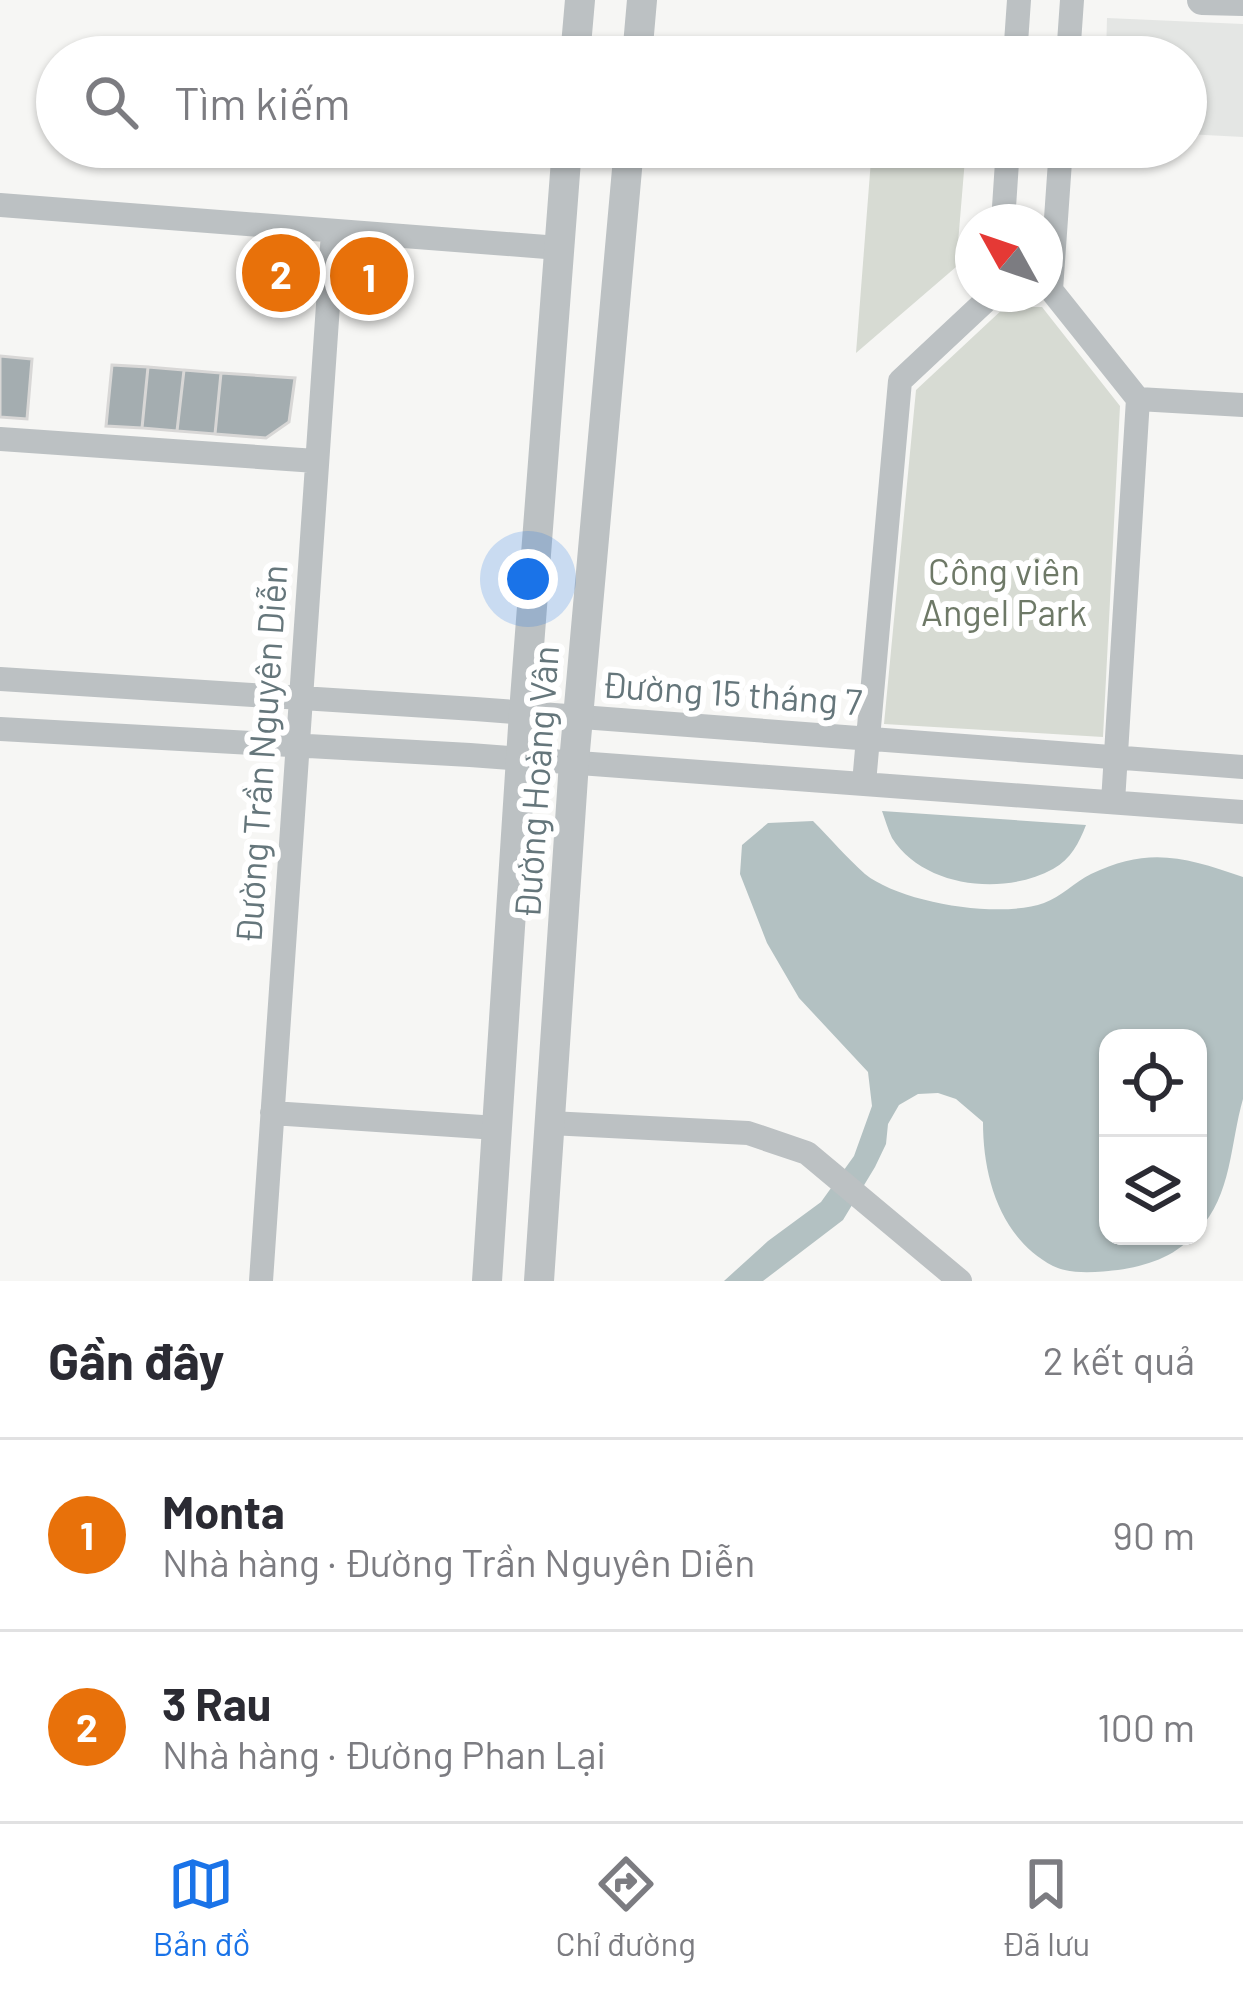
<!DOCTYPE html>
<html lang="vi">
<meta charset="utf-8">
<style>
:root{--surface:#fff;--page:#f7f7f7;--text:#2b2b33;--muted:#7c7c81;--line:#e1e1e2;--accent:#1a73e8}
body{margin:0;font-family:Barlow,sans-serif;background:var(--page);color:var(--text)}
.controls{position:absolute;right:36px;bottom:36px;display:grid;overflow:hidden;border-radius:24px;box-shadow:0 3px 9px #0004}
.controls button{width:108px;height:108px;display:grid;place-items:center;padding:0;border:0;border-bottom:3px solid var(--line);background:var(--surface);color:var(--text);font:60px sans-serif}
.compass{position:absolute;left:955px;top:204px;width:108px;height:108px;border-radius:50%;background:var(--surface);box-shadow:0 3px 9px #0004;rotate:310deg}
.you{position:absolute;left:528px;top:579px;width:42px;height:42px;margin:-30px;border:9px solid #fff;border-radius:50%;background:#1a73e8;box-shadow:0 0 0 18px #1a73e833}
.badge{display:grid;place-items:center;width:78px;height:78px;border-radius:50%;background:var(--accent);color:#fff;font-size:39px;font-weight:700}
.pin{position:absolute;translate:-50% -50%;border:6px solid #fff;box-shadow:0 3px 12px #0006}
.list{margin:0;padding:0;list-style:none}
h2{display:flex;justify-content:space-between;align-items:center;height:156px;margin:0;padding:0 48px;font-size:51px}
h2 small{font-size:39px;font-weight:400;color:var(--muted)}
.list li{display:grid;grid-template-columns:78px 1fr auto;gap:36px;align-items:center;box-sizing:border-box;height:192px;padding:0 48px;border-top:3px solid var(--line)}
.list b{display:block;font-size:45px;white-space:nowrap}
.list p{margin:0;font-size:39px;white-space:nowrap;color:var(--muted)}
.list em{font-size:39px;font-style:normal;color:var(--muted)}
.icon{flex:none;width:66px;height:66px;fill:none;stroke:currentColor;stroke-width:2;stroke-linecap:round;stroke-linejoin:round}
.map{position:relative;flex:none;width:1243px;height:1281px;overflow:hidden}
.search{position:absolute;background:var(--surface);box-shadow:0 3px 9px #0004;left:36px;right:36px;top:36px;height:132px;display:flex;align-items:center;gap:30px;box-sizing:border-box;padding:0 42px;border-radius:66px;color:var(--muted);font-size:45px}
.sheet{height:540px;background:var(--surface)}
nav{display:flex;justify-content:space-around;align-items:center;box-sizing:border-box;height:168px;border-top:3px solid var(--line);background:var(--surface);font-size:33px;color:var(--muted)}
nav a{display:grid;justify-items:center;gap:6px}
nav .on{color:var(--accent)}
.map>svg:first-child{display:block}
.built{fill:#e4e6e4}
.green{fill:#d7dbd3}
.water{fill:#b3c1c2}
.building{fill:#a4adb0;stroke:#d8d7d6;stroke-width:3}
.lines{fill:none;stroke-linecap:round;stroke-linejoin:round}
.minor{stroke:#bcc1c3;stroke-width:24}
.tertiary{stroke:#bcc1c3;stroke-width:30}
.labels{text-anchor:middle;dominant-baseline:central;stroke-width:12;stroke-linejoin:round;paint-order:stroke}
.park-label{font-size:36px;fill:#6e7967;stroke:#fff}
.street-label{font-size:36px;fill:#65767b;stroke:#fff}
</style>
<div class="map">
<svg width="1243" height="1281" viewBox="0 0 1243 1281">
<rect width="100%" height="100%" fill="#f6f6f4"/>
<!-- built -->
<path class="built" d="M1107 18 1243 24V137L1186 134V57H1106Z"/>
<!-- green -->
<path class="green" d="M872 147H966L956 267 856 353Z
M1005 307H1042L1120 406 1103 737 884 724 916 390Z"/>
<!-- water -->
<path class="water" d="M882 811 1086 825C1079 843 1071 859 1053 869 1004 896 924 888 892 838 888 830 885 819 882 811Z
M813 821C830 838 847 858 865 874 901 903 1000 919 1044 903 1061 897 1075 882 1091 874 1148 846 1186 857 1243 877V1099C1230 1144 1232 1195 1198 1231V1038H1108V1236H1193C1174 1257 1146 1266 1118 1270 1099 1272 1071 1275 1053 1266 1000 1238 983 1177 983 1122L956 1099 938 1093 918 1094 899 1105 888 1124 886 1144 875 1167 843 1220 763 1281H724L768 1241 821 1202 854 1156 872 1106 868 1072 799 998 767 943 740 874 742 845 768 823Z"/>
<!-- building -->
<path class="building" d="M0 356 32 359 27 419 0 417Z
M112 365 148 367 142 428 106 426Z
M148 367 184 370 177 431 142 428Z
M184 370 221 373 215 434 177 431Z
M221 373 295 378 289 422 266 438 215 434Z"/>
<g class="lines">
<!-- minor -->
<path class="minor" d="M1015 57 1019 0
M1068 57 1072 0
M1061 147 1051 290 1138 399 1113 802
M0 205 559 248
M1003 222 1008 147
M1138 399 1243 405
M0 439 316 461
M0 679 475 709 1243 767
M0 729 470 755 1243 812
M864 783 900 381 993 294
M272 1113 497 1128
M550 1123 748 1133 807 1153 960 1281
M261 1281 333 232"/>
<!-- tertiary -->
<path class="tertiary" d="M1202 0 1243 1
M575 57 580 0
M637 57 642 0
M487 1281 524 712 567 147
M539 1281 574 762 629 147"/>
</g>
<g class="labels">
<!-- park labels -->
<g class="park-label">
<text x="1004" y="570">Công viên<tspan x="1004" dy="41">Angel Park</tspan></text>
</g>
<!-- street labels -->
<g class="street-label">
<text transform="translate(732 692) rotate(4)">Đường 15 tháng 7</text>
<text transform="translate(260 754) rotate(-86)">Đường Trần Nguyên Diễn</text>
<text transform="translate(535 782) rotate(-86)">Đường Hoàng Vân</text>
</g>
</g>
</svg>
<div class="controls">
<button><svg class="icon" aria-label="locate" viewBox="0 0 24 24"><circle cx="12" cy="12" r="6"/><path d="M12 2v4M12 18v4M2 12h4M18 12h4"/></svg></button>
<button><svg class="icon" aria-label="layers" viewBox="0 0 24 24"><path d="M12 4l9 5-9 5-9-5zM3 14l9 5 9-5"/></svg></button>
</div>
<svg class="compass" viewBox="-18 -18 36 36"><path d="M0-13l5 13h-10z" fill="#e53935"/><path d="M0 13l5-13h-10z" fill="#7c7c81"/></svg>
<div class="you"></div>
<div class="pin badge" style="left:369px;top:276px;background:#e8710a">1</div>
<div class="pin badge" style="left:281px;top:273px;background:#e8710a">2</div>
<div class="search"><svg class="icon" aria-label="search" viewBox="0 0 24 24"><circle cx="10" cy="10" r="6"/><path d="M15 15l6 6"/></svg>Tìm kiếm</div>
</div>
<section class="sheet">
<h2>Gần đây<small>2 kết quả</small></h2>
<ul class="list">
<li><span class="badge" style="background:#e8710a">1</span><div><b>Monta</b><p>Nhà hàng · Đường Trần Nguyên Diễn</p></div><em>90 m</em></li>
<li><span class="badge" style="background:#e8710a">2</span><div><b>3 Rau</b><p>Nhà hàng · Đường Phan Lại</p></div><em>100 m</em></li>
</ul>
</section>
<nav>
<a class="on"><svg class="icon" aria-label="map" viewBox="0 0 24 24"><path d="M3 6l6-2 6 2 6-2v14l-6 2-6-2-6 2zM9 4v14M15 6v14"/></svg>Bản đồ</a>
<a><svg class="icon" aria-label="directions" viewBox="0 0 24 24"><path d="M12 3l9 9-9 9-9-9zM9 14v-3h6M13 9l2 2-2 2"/></svg>Chỉ đường</a>
<a><svg class="icon" aria-label="saved" viewBox="0 0 24 24"><path d="M7 4h10v16l-5-4-5 4z"/></svg>Đã lưu</a>
</nav>
